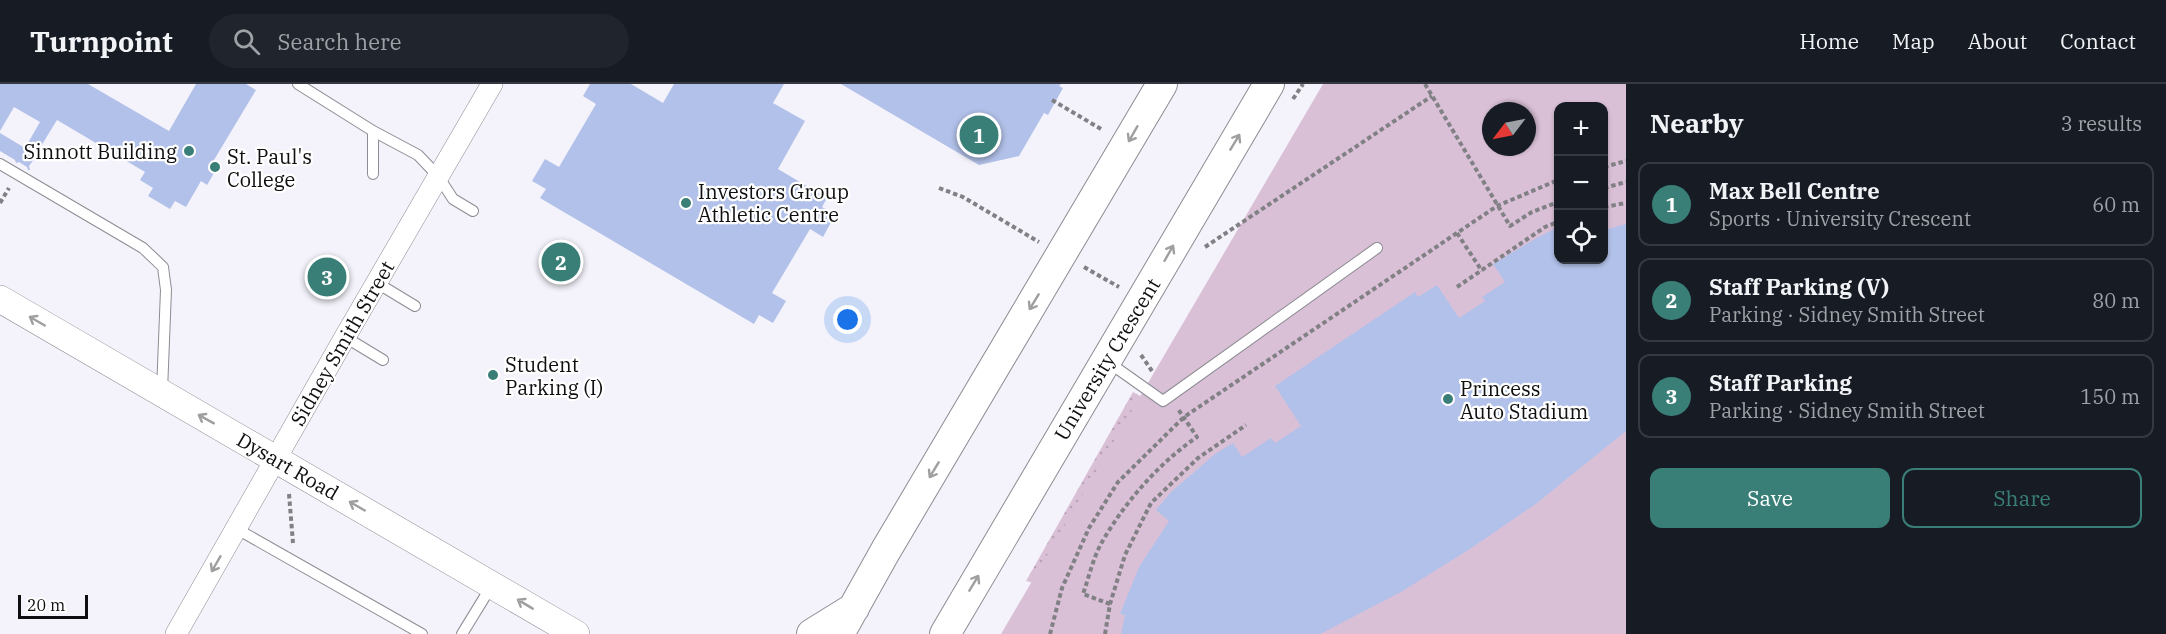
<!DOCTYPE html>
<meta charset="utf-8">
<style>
:root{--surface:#171b24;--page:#20242c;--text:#f1f3f6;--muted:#9ea1a6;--line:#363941;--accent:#397f77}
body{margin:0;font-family:"IBM Plex Serif",serif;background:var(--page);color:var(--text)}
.controls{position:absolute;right:18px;top:18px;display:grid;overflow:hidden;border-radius:12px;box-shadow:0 2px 4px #0004}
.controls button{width:54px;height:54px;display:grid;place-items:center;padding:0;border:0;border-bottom:2px solid var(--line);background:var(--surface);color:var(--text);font:30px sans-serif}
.compass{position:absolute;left:1482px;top:18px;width:54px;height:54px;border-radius:50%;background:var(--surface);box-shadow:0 2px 4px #0004;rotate:238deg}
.scale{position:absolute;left:18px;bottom:15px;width:70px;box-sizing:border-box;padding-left:6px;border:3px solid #0f0f11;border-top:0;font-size:16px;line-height:21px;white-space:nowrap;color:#0f0f11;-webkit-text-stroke:4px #fff;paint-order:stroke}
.you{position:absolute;left:848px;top:236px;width:21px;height:21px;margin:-15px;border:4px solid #fff;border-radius:50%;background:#1a73e8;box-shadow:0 0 0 9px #1a73e833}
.badge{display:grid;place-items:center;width:39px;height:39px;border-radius:50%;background:var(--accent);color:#fff;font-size:20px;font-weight:700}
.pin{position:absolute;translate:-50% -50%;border:3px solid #fff;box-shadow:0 2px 6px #0006}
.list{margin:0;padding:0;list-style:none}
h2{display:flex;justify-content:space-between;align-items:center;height:78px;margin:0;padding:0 24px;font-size:26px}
h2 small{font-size:20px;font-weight:400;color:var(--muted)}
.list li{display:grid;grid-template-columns:39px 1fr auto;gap:18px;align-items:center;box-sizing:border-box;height:84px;margin:0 12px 12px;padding:0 12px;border:2px solid var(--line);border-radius:12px}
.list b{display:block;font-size:22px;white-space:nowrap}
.list p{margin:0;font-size:20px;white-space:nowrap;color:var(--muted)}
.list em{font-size:20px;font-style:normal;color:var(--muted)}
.actions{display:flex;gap:12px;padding:18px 24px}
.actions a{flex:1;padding:14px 0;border:2px solid var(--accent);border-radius:12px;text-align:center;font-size:21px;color:var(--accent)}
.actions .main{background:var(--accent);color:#fff}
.icon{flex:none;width:33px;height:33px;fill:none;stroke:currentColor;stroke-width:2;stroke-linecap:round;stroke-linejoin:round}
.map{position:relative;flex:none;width:1626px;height:550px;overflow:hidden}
header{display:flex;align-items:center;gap:36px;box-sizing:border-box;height:84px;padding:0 30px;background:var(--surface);border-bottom:2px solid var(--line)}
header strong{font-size:28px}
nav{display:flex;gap:33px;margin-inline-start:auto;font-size:21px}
.search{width:420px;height:54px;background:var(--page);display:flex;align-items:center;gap:15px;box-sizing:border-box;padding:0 21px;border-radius:33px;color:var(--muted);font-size:22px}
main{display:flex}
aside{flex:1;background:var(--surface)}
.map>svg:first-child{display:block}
.grass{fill:url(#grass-dots)}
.pitch{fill:#dac0d7;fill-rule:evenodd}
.building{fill:#b2c1e9}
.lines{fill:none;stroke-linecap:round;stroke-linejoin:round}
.service-casing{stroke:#8c8c93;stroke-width:12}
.minor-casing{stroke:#8c8c93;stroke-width:22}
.tertiary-casing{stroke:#8c8c93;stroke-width:28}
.secondary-casing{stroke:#8c8c93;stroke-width:32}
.path{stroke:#818085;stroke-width:4;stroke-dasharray:4.5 3;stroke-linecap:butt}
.service{stroke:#fff;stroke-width:10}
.minor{stroke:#fff;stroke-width:21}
.tertiary{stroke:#fff;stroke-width:27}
.secondary{stroke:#fff;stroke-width:30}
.oneway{stroke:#9f9fa0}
.poi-dot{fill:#397f77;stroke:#fff;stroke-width:2}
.labels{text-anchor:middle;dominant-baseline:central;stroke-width:4.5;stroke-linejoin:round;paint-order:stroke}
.poi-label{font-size:20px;fill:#0f0f11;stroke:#fff;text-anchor:start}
.street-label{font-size:20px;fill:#0f0f11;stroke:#fff}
</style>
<header>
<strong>Turnpoint</strong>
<div class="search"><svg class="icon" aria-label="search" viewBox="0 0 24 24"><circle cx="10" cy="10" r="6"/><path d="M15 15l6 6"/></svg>Search here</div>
<nav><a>Home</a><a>Map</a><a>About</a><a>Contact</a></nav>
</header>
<main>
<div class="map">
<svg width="1626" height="550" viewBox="0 0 1626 550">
<defs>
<pattern id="grass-dots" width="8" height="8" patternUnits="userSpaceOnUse" patternTransform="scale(1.5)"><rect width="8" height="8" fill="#dac0d7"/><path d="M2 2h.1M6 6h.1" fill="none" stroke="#baa4b8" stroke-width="1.8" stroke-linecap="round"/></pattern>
</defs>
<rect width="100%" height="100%" fill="#f4f3fb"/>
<!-- grass -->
<path class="grass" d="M1133 308 1155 320 1056 505 1026 497Z"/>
<!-- pitch -->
<path class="pitch" d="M1323 0H1626V550H1001ZM1558 22H1604V176H1558ZM1491 27H1527V63H1491Z"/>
<!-- building -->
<path class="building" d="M0 0H88L169 47 196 0H246L256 6 208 86 214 89 207 101 201 97 186 123 175 117 170 125 148 112 153 104 140 96 145 88 57 36 35 72H38V74L34 75 29 82 30 86H28L27 83 19 78 16 79 15 76 0 67V49L25 64 40 38 14 23 0 47Z
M590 0H631L663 19 674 0H784L773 19 805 37 778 85 827 114 822 123 835 131 823 153 810 145 772 209 786 217 773 239 759 231 754 240 540 114 546 105 532 97 545 75 559 83 596 20 583 12Z
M841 0H1061L1059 2 1063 4 1048 31 1044 29 1019 72 979 81Z
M1626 140V347L1537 419 1470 465 1401 508 1320 550H1121L1125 531 1120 530 1139 483 1169 437 1156 426 1171 408 1215 370 1233 359 1242 373 1271 354 1275 359 1301 342 1275 302 1415 208 1418 213 1437 201 1459 234 1485 217 1482 213 1505 198 1493 180 1535 155 1558 143V176H1604V146Z"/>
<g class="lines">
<defs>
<path id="service" d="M298 0 373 47
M0 80 143 164 163 183 166 206 162 307
M373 90V47L418 71 438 92 453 115 473 127
M377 199 415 222
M345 253 383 276
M1108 278 1163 317 1377 164
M237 445 422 550
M462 550 492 501"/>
<path id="minor" d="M176 550 345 253 492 0"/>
<path id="tertiary" d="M0 215C192 327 385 437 576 550"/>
<path id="secondary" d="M812 550 854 524
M839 550 886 466 1162 0
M945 550 1269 0"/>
</defs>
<!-- service casing -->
<use href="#service" class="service-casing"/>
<!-- minor casing -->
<use href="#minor" class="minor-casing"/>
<!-- tertiary casing -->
<use href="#tertiary" class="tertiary-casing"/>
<!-- secondary casing -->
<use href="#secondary" class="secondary-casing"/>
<!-- path -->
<path class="path" d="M1425 0 1510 142 1532 128 1558 118
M1293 15 1303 0
M1052 16 1101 45
M1604 83 1626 77
M939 104 963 113 1039 158
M1604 104 1626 98
M0 119 9 104
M1604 123 1626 119
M1457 149 1482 187
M1205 163 1432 12
M1084 183 1119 203
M1457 203 1545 143 1558 138
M1141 271 1152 287
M289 410 293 459
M1110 520 1083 510C1089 493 1093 474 1102 458 1125 418 1159 379 1197 353L1178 325
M1050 550 1062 504 1089 444 1118 398 1184 333 1497 122 1558 96
M1105 550 1110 520 1125 471 1151 419 1198 374 1246 341"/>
<!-- service -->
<use href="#service" class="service"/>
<!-- minor -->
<use href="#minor" class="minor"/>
<!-- tertiary -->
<use href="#tertiary" class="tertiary"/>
<!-- secondary -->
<use href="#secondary" class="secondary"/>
</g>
<!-- one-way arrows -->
<defs><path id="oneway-shaft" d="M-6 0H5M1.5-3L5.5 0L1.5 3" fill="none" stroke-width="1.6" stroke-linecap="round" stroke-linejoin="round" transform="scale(1.5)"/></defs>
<g class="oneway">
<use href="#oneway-shaft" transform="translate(1133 50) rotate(120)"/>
<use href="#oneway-shaft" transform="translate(1235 58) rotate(-59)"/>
<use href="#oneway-shaft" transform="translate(1169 169) rotate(-60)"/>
<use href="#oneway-shaft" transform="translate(1034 218) rotate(121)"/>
<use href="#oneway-shaft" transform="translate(37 237) rotate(-150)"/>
<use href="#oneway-shaft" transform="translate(206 335) rotate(-151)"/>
<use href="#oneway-shaft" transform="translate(934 386) rotate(121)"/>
<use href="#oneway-shaft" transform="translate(357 422) rotate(-150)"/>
<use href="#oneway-shaft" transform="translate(216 480) rotate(120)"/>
<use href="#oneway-shaft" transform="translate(974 499) rotate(-59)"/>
<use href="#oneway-shaft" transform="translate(525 520) rotate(-149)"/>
</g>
<!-- markers -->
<g class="poi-dot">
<circle cx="189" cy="67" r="6"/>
<circle cx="215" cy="83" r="6"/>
<circle cx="686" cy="119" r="6"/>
<circle cx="493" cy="291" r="6"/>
<circle cx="1448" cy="315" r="6"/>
</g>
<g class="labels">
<!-- poi labels -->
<g class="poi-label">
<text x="177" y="67" text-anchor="end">Sinnott Building</text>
<text x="227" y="72">St. Paul's<tspan x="227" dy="23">College</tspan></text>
<text x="698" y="107">Investors Group<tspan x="698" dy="23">Athletic Centre</tspan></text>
<text x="505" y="280">Student<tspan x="505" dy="23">Parking (I)</tspan></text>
<text x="1460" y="304">Princess<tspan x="1460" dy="23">Auto Stadium</tspan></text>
</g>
<!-- street labels -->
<g class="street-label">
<text transform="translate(342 259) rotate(-60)">Sidney Smith Street</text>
<text transform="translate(1107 275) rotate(-59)">University Crescent</text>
<text transform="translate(288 382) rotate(30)">Dysart Road</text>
</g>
</g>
</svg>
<div class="controls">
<button>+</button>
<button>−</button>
<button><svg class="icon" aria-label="locate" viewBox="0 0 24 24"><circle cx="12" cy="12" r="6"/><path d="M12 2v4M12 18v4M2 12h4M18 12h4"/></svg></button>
</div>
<svg class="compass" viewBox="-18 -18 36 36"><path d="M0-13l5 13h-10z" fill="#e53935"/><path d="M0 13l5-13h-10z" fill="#9ea1a6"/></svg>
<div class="scale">20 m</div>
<div class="you"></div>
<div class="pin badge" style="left:979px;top:51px">1</div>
<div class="pin badge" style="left:561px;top:178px">2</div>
<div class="pin badge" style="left:327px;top:193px">3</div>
</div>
<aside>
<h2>Nearby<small>3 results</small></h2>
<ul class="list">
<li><span class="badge">1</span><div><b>Max Bell Centre</b><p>Sports · University Crescent</p></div><em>60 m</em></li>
<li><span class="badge">2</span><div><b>Staff Parking (V)</b><p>Parking · Sidney Smith Street</p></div><em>80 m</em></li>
<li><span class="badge">3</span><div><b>Staff Parking</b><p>Parking · Sidney Smith Street</p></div><em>150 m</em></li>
</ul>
<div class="actions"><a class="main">Save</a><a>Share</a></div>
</aside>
</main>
